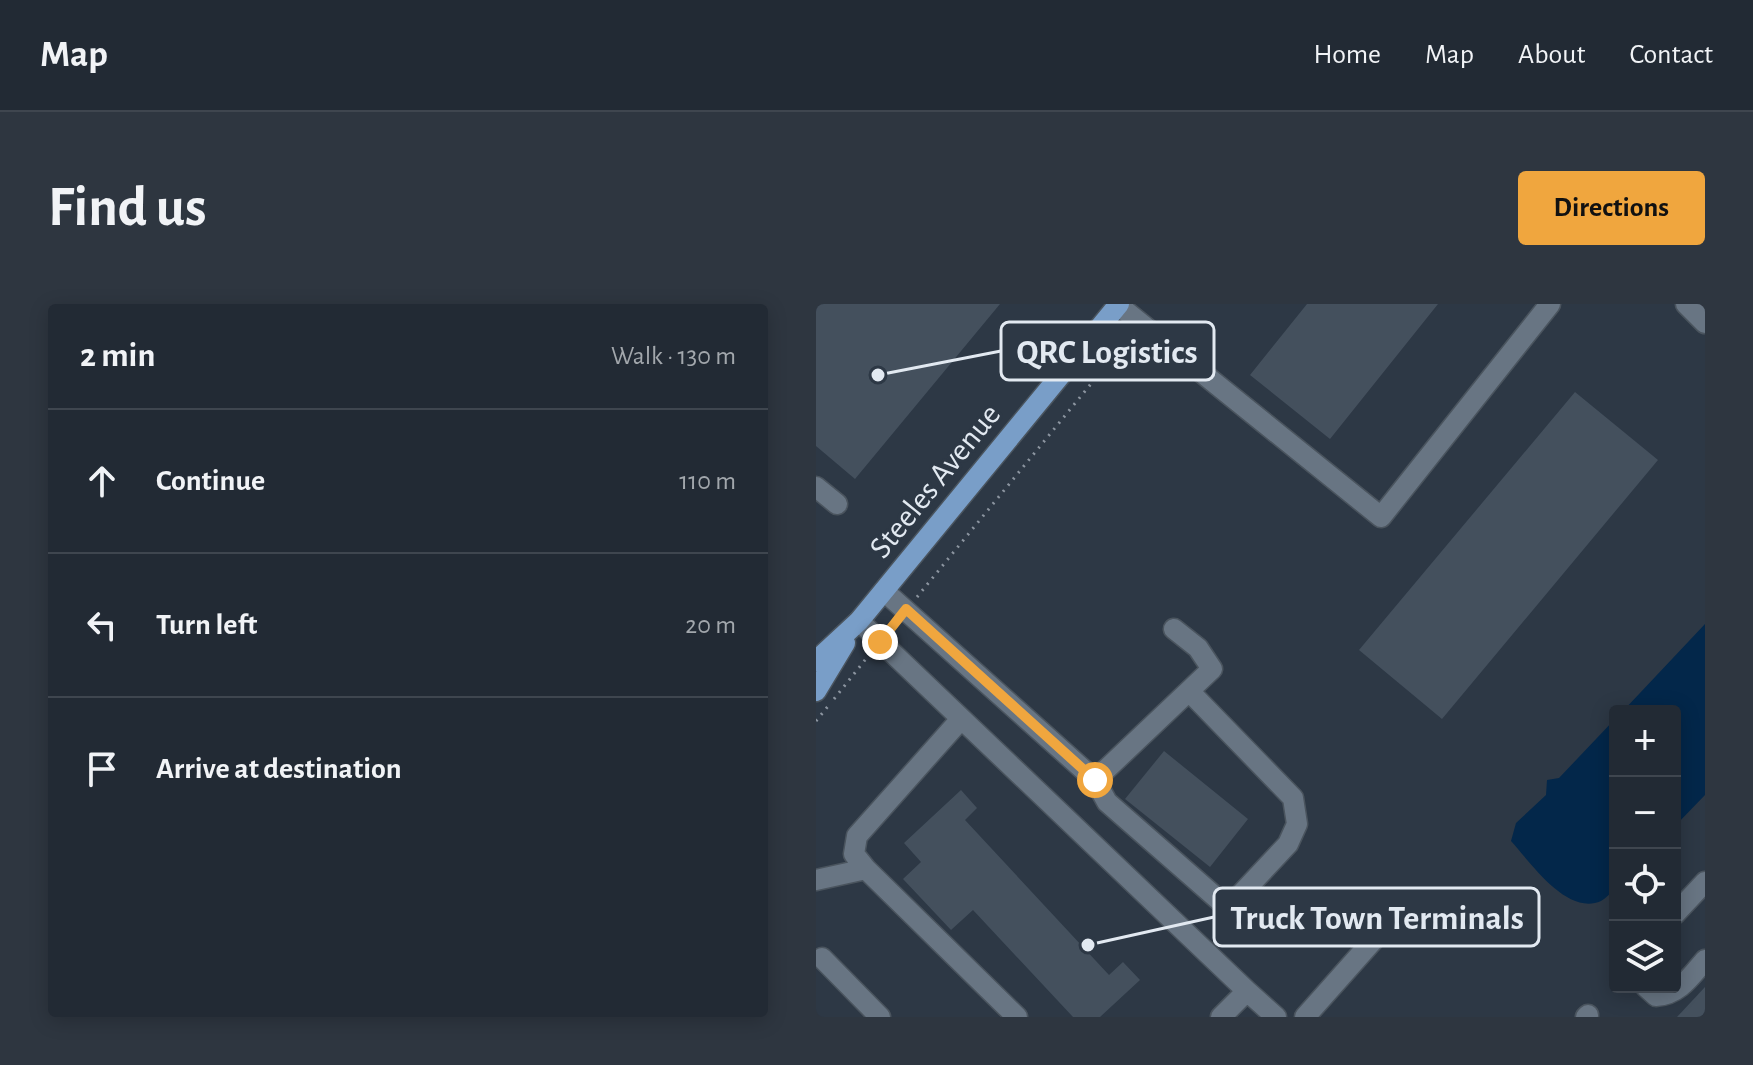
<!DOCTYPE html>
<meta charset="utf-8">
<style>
:root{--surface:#222a34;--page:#2e3640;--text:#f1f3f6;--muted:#a2a7ac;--line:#3f464f;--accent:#f0a63e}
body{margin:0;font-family:"Alegreya Sans",sans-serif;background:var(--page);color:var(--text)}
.controls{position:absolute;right:24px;bottom:24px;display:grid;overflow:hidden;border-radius:8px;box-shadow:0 4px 20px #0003}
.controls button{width:72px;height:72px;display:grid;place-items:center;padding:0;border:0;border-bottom:2px solid var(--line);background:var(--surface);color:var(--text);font:40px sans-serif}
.stop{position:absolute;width:24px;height:24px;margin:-18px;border:6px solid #f0a63e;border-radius:50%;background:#fff}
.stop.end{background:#f0a63e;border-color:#fff;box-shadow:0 2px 8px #0008}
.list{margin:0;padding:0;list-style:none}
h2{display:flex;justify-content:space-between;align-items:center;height:104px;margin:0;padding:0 32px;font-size:34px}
h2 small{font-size:26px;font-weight:400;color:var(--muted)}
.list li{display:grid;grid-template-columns:52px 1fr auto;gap:24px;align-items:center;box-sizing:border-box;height:144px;padding:0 32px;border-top:2px solid var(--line)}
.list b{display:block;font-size:30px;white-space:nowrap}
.list em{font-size:26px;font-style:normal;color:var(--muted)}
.icon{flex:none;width:44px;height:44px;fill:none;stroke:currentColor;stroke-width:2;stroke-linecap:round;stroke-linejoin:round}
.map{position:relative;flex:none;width:889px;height:713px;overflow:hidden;border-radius:8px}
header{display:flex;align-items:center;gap:48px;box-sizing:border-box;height:112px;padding:0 40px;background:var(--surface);border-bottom:2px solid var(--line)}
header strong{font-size:38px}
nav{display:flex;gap:44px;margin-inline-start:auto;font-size:28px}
.intro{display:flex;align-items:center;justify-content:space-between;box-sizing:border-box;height:192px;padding:0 48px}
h1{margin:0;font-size:56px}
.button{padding:20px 36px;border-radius:8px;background:var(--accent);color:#111;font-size:28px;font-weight:700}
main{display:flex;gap:48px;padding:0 48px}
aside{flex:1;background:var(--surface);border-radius:8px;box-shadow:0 4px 20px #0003}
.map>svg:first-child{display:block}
.water{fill:#03274a}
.building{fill:#44505d}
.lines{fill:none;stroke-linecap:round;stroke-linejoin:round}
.minor-casing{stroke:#4a545e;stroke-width:23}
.major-casing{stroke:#4a545e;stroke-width:23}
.path{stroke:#8c95a0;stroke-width:3;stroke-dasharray:2 6;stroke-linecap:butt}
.minor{stroke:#687583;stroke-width:20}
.major{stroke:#799ec8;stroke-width:20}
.route{stroke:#f0a63e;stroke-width:10}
.labels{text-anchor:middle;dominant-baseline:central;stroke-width:6;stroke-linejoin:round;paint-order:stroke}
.street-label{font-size:32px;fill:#e2e9f1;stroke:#2d3845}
.leader{fill:none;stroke:#e2e9f1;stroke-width:3}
.callout-dot{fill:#e2e9f1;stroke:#2d3845;stroke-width:3}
.callout{fill:#2d3845;stroke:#e2e9f1;stroke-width:3}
.callout-label{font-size:34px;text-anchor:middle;font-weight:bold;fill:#e2e9f1}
</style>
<header>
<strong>Map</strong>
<nav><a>Home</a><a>Map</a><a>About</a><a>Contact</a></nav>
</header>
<div class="intro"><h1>Find us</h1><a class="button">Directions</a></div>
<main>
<aside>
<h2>2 min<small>Walk · 130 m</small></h2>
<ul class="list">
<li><svg class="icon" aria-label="ahead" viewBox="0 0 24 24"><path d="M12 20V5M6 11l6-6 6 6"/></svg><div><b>Continue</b></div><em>110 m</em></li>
<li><svg class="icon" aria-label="left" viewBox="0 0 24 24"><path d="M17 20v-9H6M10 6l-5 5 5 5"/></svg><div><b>Turn left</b></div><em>20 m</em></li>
<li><svg class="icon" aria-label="arrive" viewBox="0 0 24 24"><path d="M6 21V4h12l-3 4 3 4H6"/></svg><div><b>Arrive at destination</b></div></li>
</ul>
</aside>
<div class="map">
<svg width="889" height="713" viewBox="0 0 889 713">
<rect width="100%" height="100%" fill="#2d3845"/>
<!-- water -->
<path class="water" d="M889 320V491L859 522V407H807Z
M799 415V584C795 589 790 594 785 597 751 612 715 559 695 537L700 519 730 491 731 476 743 474Z"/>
<!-- building -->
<path class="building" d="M0 0H184L39 175 0 142Z
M491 0H622L514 135 434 71Z
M759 88 842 156 626 415 543 346Z
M348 447 432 515 394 563 309 495Z
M145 486 161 504 149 516 293 671 307 658 324 676 284 713H257L157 606 135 626 87 575 105 558 88 539Z
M889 683V713H861Z"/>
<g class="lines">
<defs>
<path id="minor" d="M870 0 889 19
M302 1 565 213 734 0
M0 183 21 200
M68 287 279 476 396 365 382 344 358 325
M43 317 431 687 405 713
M145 415 41 532 38 550 50 565 201 713
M279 476 291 498 412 604 472 540 481 520 477 494 373 387
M0 576 50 565
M859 610 889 578
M6 654 64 713
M830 683 840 692C863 691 875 672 889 656
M431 687 460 713
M489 713 592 597
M770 713 772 711"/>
<path id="major" d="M0 357 43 317 303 0
M0 387 29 339"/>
</defs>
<!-- minor casing -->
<use href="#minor" class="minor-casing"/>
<!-- major casing -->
<use href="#major" class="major-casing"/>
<!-- path -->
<path class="path" d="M101 293 314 32
M18 395 53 351
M0 417 13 401"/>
<!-- minor -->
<use href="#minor" class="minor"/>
<!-- major -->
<use href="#major" class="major"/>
</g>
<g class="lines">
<!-- route -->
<path class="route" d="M64 338 90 305 279 476"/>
</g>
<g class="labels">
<!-- street labels -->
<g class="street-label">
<text transform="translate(119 177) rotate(-51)">Steeles Avenue</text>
</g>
</g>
<!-- callouts -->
<path class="leader" d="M62 71L185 47M272 641L398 613"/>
<g class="callout-dot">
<circle cx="62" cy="71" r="8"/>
<circle cx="272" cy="641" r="8"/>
</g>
<g class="callout">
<rect x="185" y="18" width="213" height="58" rx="8"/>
<rect x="398" y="584" width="325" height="58" rx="8"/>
</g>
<g class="callout-label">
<text x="291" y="59">QRC Logistics</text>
<text x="561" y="625">Truck Town Terminals</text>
</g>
</svg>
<div class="controls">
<button>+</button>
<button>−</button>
<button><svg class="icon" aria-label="locate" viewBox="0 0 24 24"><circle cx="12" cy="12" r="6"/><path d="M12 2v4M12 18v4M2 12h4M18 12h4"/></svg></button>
<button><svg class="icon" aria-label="layers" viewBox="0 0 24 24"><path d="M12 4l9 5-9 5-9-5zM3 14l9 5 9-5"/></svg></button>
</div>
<div class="stop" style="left:279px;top:476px"></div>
<div class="stop end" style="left:64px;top:338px"></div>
</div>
</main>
